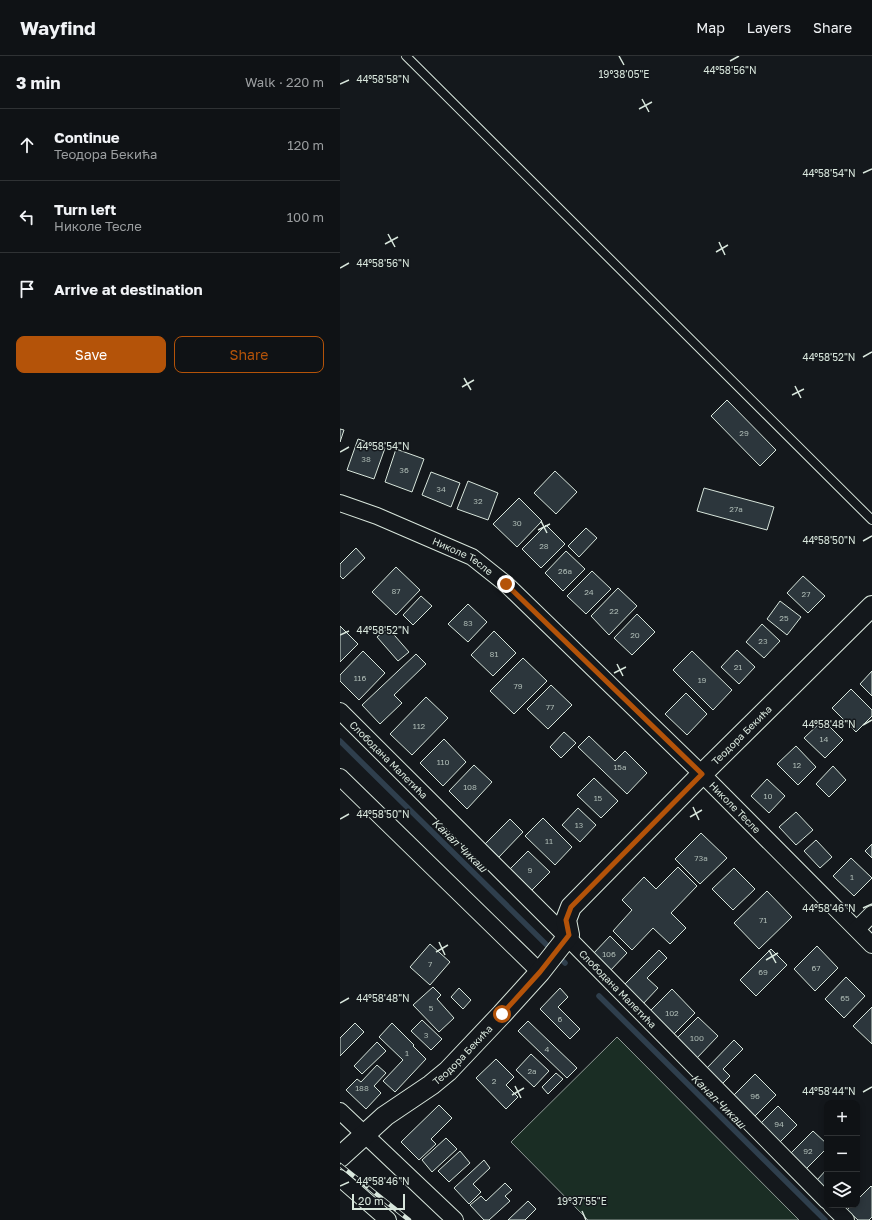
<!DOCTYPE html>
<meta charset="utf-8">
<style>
:root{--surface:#0f1215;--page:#1d2022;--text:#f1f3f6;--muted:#9b9ea0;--line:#2f3234;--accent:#b45309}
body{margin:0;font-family:"Golos Text",sans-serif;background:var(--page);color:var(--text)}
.controls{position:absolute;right:12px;bottom:12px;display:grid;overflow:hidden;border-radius:8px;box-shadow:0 2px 6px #0003}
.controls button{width:36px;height:36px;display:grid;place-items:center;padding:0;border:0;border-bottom:1px solid var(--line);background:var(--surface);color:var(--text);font:20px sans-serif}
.scale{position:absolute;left:12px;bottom:10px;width:53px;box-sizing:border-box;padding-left:4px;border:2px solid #d8e6dc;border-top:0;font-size:11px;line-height:14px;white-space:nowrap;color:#d8e6dc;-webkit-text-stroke:3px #14181c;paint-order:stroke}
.stop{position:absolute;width:12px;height:12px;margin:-9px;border:3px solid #b45309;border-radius:50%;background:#fff}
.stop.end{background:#b45309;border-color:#fff;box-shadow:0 1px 4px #0008}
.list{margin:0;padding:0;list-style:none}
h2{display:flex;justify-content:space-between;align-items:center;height:52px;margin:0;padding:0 16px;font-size:17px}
h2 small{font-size:13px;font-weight:400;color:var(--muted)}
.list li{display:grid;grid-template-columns:26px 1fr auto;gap:12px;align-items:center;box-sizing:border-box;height:72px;padding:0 16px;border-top:1px solid var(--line)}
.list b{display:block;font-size:15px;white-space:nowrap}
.list p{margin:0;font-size:13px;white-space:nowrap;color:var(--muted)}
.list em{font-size:13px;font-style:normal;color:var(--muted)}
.actions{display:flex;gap:8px;padding:12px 16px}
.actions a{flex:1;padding:9px 0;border:1px solid var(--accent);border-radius:8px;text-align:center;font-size:14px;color:var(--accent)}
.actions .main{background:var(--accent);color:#fff}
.icon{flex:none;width:22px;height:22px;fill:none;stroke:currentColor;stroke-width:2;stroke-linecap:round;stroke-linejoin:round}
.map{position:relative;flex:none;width:532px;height:1164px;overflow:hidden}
header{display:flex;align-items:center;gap:24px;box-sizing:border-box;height:56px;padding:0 20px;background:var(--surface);border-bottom:1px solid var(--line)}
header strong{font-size:19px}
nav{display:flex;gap:22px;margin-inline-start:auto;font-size:14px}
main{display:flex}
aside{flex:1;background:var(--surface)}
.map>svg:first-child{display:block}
.green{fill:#1a2d24;stroke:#939e99}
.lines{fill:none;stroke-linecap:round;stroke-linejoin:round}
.stream{stroke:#2f3f4d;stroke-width:5.5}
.building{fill:#2c363c;stroke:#d8e6dc}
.service-casing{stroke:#d8e6dc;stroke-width:10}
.minor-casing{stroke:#d8e6dc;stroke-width:18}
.tertiary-casing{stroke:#d8e6dc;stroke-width:22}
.service{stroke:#14181c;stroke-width:8}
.minor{stroke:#14181c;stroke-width:16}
.tertiary{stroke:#14181c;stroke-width:20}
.rail-casing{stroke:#d8e6dc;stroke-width:4.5}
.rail{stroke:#14181c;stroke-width:3;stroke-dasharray:9;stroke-linecap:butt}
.route{stroke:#b45309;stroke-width:5}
.ticks{fill:none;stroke:#d8e6dc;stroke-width:1.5}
.labels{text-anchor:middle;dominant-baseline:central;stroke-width:3;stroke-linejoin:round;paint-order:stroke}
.number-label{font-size:8px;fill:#adbab4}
.street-label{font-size:10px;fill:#d8e6dc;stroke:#14181c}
.water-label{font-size:11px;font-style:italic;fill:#d8e6dc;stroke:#14181c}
.ticks-label{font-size:10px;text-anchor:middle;fill:#d8e6dc;stroke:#14181c;stroke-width:3;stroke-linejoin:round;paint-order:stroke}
</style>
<header>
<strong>Wayfind</strong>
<nav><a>Map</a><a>Layers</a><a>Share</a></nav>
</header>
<main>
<aside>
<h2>3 min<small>Walk · 220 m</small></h2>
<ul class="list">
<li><svg class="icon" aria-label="ahead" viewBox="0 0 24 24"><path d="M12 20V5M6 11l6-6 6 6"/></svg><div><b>Continue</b><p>Теодора Бекића</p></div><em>120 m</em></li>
<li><svg class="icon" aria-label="left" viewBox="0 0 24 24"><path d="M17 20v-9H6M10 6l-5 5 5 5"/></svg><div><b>Turn left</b><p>Николе Тесле</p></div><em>100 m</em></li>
<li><svg class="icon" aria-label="arrive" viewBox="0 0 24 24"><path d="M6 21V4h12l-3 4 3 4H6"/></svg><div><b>Arrive at destination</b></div></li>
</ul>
<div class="actions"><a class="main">Save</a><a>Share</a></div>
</aside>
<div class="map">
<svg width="532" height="1164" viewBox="0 0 532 1164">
<rect width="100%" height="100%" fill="#14181c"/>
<!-- green -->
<path class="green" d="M277 981 459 1164H248L171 1086Z"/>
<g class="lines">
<!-- stream -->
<path class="stream" d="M0 685 225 907
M259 940 485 1164"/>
</g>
<!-- building -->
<path class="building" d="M387 344 436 394 420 410 371 360Z
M0 373 4 374 0 386Z
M18 383 45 392 34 423 7 414Z
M56 393 84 403 72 436 45 426Z
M215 415 237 436 216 458 194 437Z
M91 416 120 427 111 451 82 439Z
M128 425 158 437 148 464 117 453Z
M364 432 434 451 427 474 357 455Z
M179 442 202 465 177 491 153 468Z
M206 469 225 488 201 512 182 493Z
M246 472 257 482 239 501 228 490Z
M16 492 25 502 3 523 0 520V508Z
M226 495 245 513 223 535 205 517Z
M56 511 80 534 56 559 32 536Z
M252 515 271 533 246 558 227 540Z
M463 520 485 540 468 557 447 537Z
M278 532 297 550 269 579 251 560Z
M81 540 92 550 73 569 63 559Z
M440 545 461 561 447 579 427 563Z
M128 548 147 566 128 586 108 568Z
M297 558 315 576 292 599 274 582Z
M422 568 440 585 424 602 406 586Z
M0 570 18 588 0 606Z
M48 572 69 596 58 605 37 581Z
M154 575 176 597 153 620 131 599Z
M397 594 415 611 399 628 381 611Z
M23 595 45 617 19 644 0 625V619Z
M352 595 392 634 373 654 333 614Z
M76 598 86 608 54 639 62 647 40 668 22 649Z
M183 602 207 625 174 658 150 635Z
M532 615V640L520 628Z
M211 629 232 649 208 673 187 653Z
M511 633 532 654V660L516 676 492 652Z
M346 637 367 658 347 679 325 658Z
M86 641 108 662 72 699 50 678Z
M483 664 503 684 485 702 464 682Z
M224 676 236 687 221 702 210 691Z
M249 680 275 705 285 695 307 717 287 738 238 691Z
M104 683 126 706 103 730 80 707Z
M456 690 476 711 458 729 437 708Z
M134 709 152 726 127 753 109 735Z
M493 710 506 724 489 741 476 728Z
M254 722 278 745 261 762 237 739Z
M427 723 445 740 429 757 411 740Z
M238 752 256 769 240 786 222 769Z
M456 756 473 774 456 789 439 771Z
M203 762 232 791 215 809 185 780Z
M170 763 183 776 159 801 145 788Z
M361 777 387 802 360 828 335 803Z
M476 784 492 801 480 812 464 795Z
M532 788V802L525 795Z
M188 795 210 816 192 834 170 813Z
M511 802 532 822 514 840 493 820Z
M338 811 357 830 331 857 346 872 330 888 313 872 292 894 273 875 292 854 282 844 304 821 316 833Z
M394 812 415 833 393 854 372 833Z
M427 835 452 861 419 893 394 867Z
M270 880 287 897 269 916 252 899Z
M90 888 110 906 90 929 70 911Z
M477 890 498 912 475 935 454 913Z
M431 893 447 909 416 940 400 924Z
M319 894 327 902 307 922 318 932 302 949 283 930Z
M506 921 525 940 504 962 485 943Z
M93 931 101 939 97 943 114 962 99 976 73 949Z
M119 932 131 944 123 953 111 941Z
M220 932 228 941 218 951 240 973 230 983 200 953Z
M332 933 355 957 332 980 308 957Z
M532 951V988L513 970Z
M358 961 378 980 356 1003 336 983Z
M82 964 102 983 91 994 71 975Z
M188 965 237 1012 227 1022 178 975Z
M15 967 24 976 0 1000V982Z
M52 967 74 989 73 990 86 1003 55 1036 43 1025 63 1004 39 981Z
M394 984 403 993 383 1013 390 1020 382 1028 366 1013Z
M37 986 46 995 22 1018 14 1010Z
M191 998 209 1015 194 1031 176 1014Z
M156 1003 174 1021 166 1029 178 1041 166 1053 136 1022Z
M37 1009 46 1017 34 1030 41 1037 26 1053 6 1034 17 1023 21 1026Z
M216 1017 223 1023 208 1038 202 1031Z
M415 1018 436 1039 414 1061 393 1040Z
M99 1049 112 1062 91 1083 96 1088 79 1104 61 1086Z
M438 1050 457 1069 439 1087 420 1068Z
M473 1075 487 1088V1092L465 1114 449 1099Z
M106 1082 117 1093 92 1116 82 1104Z
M120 1095 130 1107 109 1126 98 1115Z
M144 1104 150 1112 133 1128 141 1136 129 1148 114 1132Z
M487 1113V1133L477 1124Z
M165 1127 172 1134 165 1140 170 1145 149 1164H144L130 1149 141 1140 146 1145Z
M531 1130 532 1131V1161L529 1164H518L507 1154 512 1149H517V1144Z
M188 1145 196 1153 185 1164H168Z"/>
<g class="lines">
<defs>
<path id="service" d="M66 0 532 464"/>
<g id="minor">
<path id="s1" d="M0 447 37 460 132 501 166 528 362 718 532 889"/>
<path id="s2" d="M0 655 227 881 487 1145"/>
<path d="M0 721 200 916"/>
<path d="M517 873 532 858"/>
<path d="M0 1055 115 1164"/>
<path d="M0 1122 48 1164"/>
<path d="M491 1149 506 1164"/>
</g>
<g id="tertiary">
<path id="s3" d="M0 1101 45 1060 91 1029 108 1015 162 958 200 916 229 879 226 864 231 851 362 718 532 550"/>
</g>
</defs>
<!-- service casing -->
<use href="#service" class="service-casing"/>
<!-- minor casing -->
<use href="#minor" class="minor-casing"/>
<!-- tertiary casing -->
<use href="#tertiary" class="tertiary-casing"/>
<!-- service -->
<use href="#service" class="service"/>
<!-- minor -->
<use href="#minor" class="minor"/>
<!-- tertiary -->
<use href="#tertiary" class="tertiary"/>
<defs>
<path id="rail" d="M0 1109 69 1164"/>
</defs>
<!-- rail casing -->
<use href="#rail" class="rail-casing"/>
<!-- rail -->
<use href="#rail" class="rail"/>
</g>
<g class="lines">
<!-- route -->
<path class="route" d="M162 958 200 916 229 879 226 864 231 851 362 718 166 528"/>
</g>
<!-- ticks -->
<path class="ticks" d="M279 0 284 9M390 5 399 0M0 28 9 24M302 43 309 56M299 53 312 46M523 117 532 113M48 178 55 191M379 186 385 199M45 188 58 181M376 196 388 189M0 212 9 207M523 301 532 296M124 322 131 334M455 330 461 342M122 331 134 324M452 339 464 333M0 396 9 391M201 465 207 477M198 474 210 468M523 485 532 480M0 579 9 575M277 608 283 620M274 617 286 611M523 669 532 664M353 751 359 764M350 761 362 754M0 763 9 758M523 852 532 848M99 886 105 899M429 894 436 907M96 896 108 889M426 904 438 897M0 947 9 942M175 1030 181 1042M523 1036 532 1031M172 1039 184 1032M0 1130 9 1126M242 1155 246 1164"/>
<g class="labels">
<!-- number labels -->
<g class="number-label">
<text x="404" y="377">29</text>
<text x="26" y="403">38</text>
<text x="64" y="414">36</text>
<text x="101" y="433">34</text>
<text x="138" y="445">32</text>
<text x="396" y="453">27a</text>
<text x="177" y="467">30</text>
<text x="204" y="490">28</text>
<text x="225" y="515">26a</text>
<text x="56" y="535">87</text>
<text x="249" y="536">24</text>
<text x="466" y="538">27</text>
<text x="274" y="555">22</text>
<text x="444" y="562">25</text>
<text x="128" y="567">83</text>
<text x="295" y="579">20</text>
<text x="423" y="585">23</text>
<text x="154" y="598">81</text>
<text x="398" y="611">21</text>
<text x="20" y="622">116</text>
<text x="362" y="624">19</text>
<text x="178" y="630">79</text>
<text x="210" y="651">77</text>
<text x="79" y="670">112</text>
<text x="484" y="683">14</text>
<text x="103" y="706">110</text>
<text x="457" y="709">12</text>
<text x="280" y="711">15a</text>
<text x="130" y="731">108</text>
<text x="428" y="740">10</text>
<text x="258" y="742">15</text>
<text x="239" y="769">13</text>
<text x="209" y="785">11</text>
<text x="361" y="802">73a</text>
<text x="190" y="814">9</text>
<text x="512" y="821">1</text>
<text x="423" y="864">71</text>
<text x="269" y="898">106</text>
<text x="90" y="908">7</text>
<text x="476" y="912">67</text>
<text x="423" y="916">69</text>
<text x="505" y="942">65</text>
<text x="91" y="952">5</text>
<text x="332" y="957">102</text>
<text x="220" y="963">6</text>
<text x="86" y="979">3</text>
<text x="357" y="982">100</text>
<text x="207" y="993">4</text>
<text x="67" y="997">1</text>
<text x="192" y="1015">2a</text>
<text x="154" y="1025">2</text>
<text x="22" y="1032">188</text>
<text x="415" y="1040">96</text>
<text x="439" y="1068">94</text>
<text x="468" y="1095">92</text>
</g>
<!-- street labels -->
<g class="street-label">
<text stroke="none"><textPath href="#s1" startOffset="134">Николе Тесле</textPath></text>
<text stroke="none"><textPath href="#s3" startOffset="592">Теодора Бекића</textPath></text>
<text stroke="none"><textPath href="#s2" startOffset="69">Слободана Малетића</textPath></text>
<text stroke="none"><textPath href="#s1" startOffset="506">Николе Тесле</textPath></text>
<text stroke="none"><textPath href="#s2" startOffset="393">Слободана Малетића</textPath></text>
<text stroke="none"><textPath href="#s3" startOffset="160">Теодора Бекића</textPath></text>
</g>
<!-- water labels -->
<g class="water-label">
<text transform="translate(120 789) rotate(44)">Канал Чикаш</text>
<text transform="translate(379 1045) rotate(45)">Канал Чикаш</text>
</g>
</g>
<g class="ticks-label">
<text x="390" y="18">44°58'56"N</text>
<text x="284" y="22">19°38'05"E</text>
<text x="43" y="27">44°58'58"N</text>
<text x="489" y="121">44°58'54"N</text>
<text x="43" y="211">44°58'56"N</text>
<text x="489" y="305">44°58'52"N</text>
<text x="43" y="394">44°58'54"N</text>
<text x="489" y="488">44°58'50"N</text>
<text x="43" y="578">44°58'52"N</text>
<text x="489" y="672">44°58'48"N</text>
<text x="43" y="762">44°58'50"N</text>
<text x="489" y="856">44°58'46"N</text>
<text x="43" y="946">44°58'48"N</text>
<text x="489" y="1039">44°58'44"N</text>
<text x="43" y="1129">44°58'46"N</text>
<text x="242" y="1149">19°37'55"E</text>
</g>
</svg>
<div class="controls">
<button>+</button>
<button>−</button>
<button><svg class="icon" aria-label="layers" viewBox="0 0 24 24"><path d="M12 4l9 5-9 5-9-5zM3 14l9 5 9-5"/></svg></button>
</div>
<div class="scale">20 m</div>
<div class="stop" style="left:162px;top:958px"></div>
<div class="stop end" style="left:166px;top:528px"></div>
</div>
</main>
